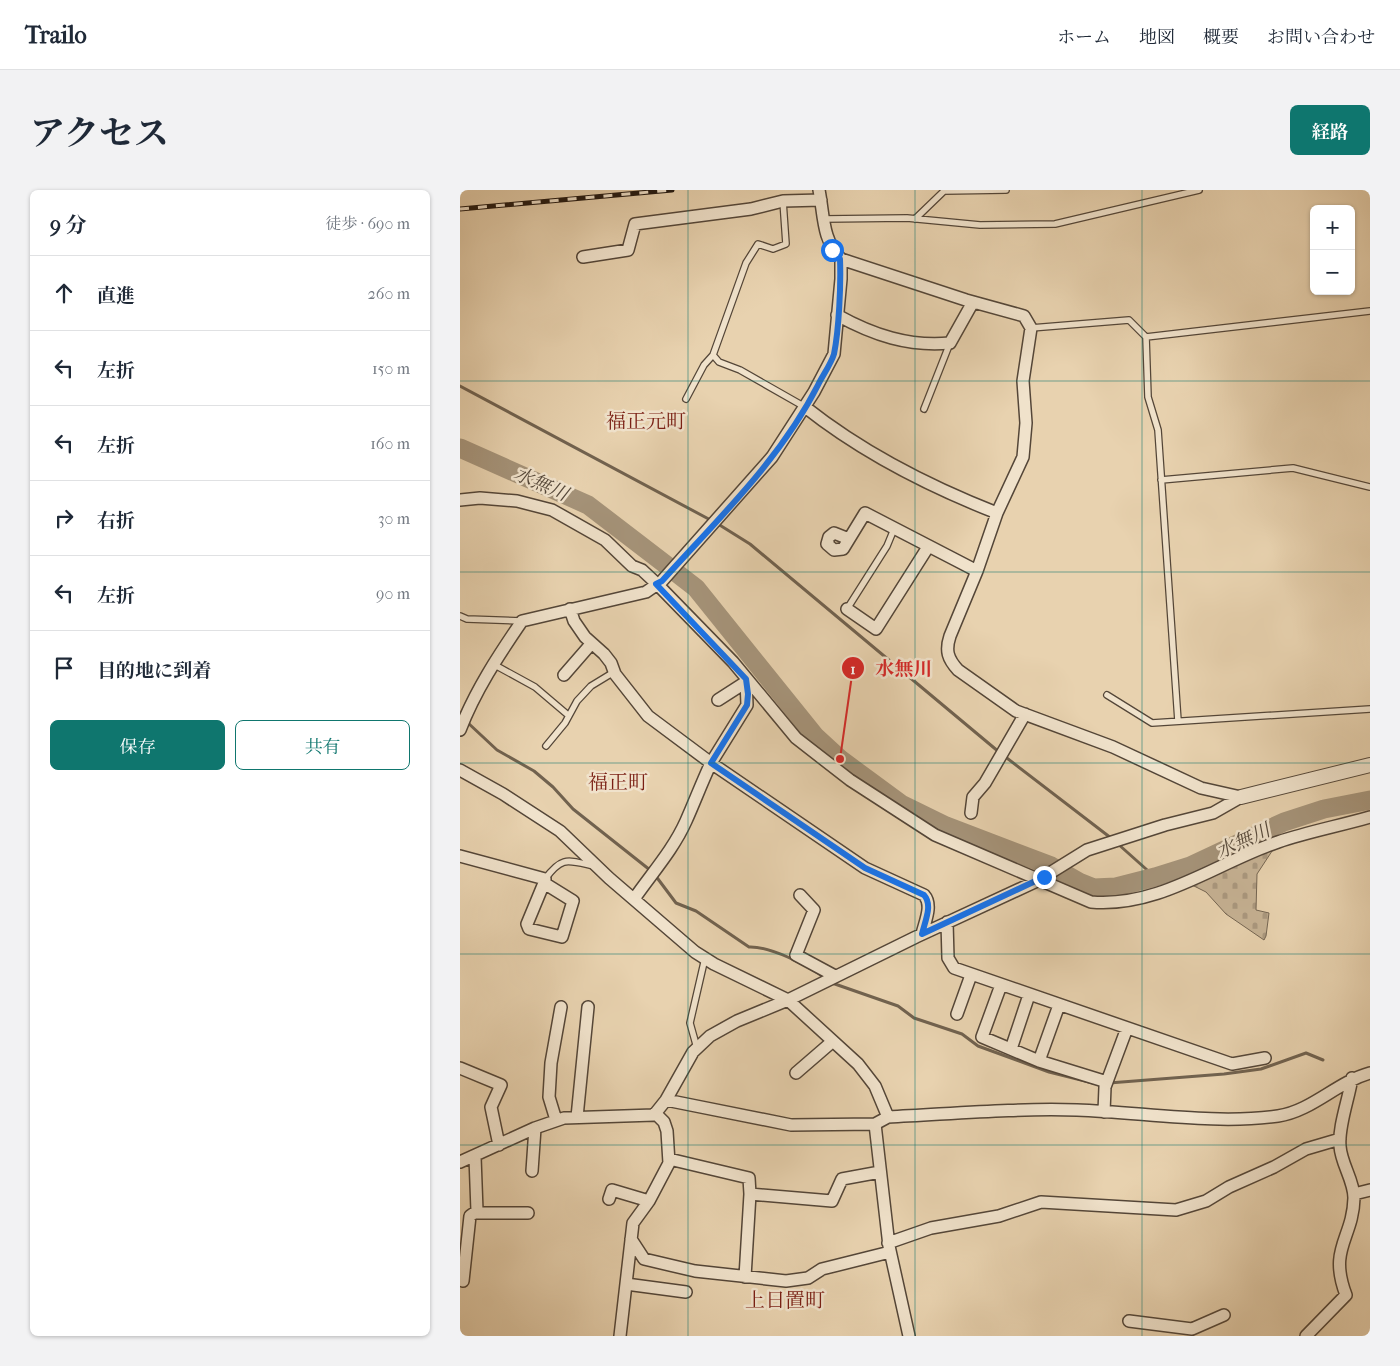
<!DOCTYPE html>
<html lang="ja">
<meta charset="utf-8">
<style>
:root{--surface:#fff;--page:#f2f2f3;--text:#1f2937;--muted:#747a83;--line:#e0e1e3;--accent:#0f766e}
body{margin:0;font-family:"IM FELL French Canon","Noto Serif JP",serif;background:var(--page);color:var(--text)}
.controls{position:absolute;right:15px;top:15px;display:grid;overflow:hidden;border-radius:8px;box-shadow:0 1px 4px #0004}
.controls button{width:45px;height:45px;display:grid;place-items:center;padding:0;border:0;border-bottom:1px solid var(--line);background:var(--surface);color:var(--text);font:25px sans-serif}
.stop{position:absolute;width:15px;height:15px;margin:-11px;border:4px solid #1a73e8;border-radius:50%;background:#fff}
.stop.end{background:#1a73e8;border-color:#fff;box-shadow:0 1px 5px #0008}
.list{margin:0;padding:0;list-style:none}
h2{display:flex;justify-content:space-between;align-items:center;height:65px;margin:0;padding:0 20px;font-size:21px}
h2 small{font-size:16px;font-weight:400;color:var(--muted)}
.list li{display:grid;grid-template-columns:32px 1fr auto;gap:15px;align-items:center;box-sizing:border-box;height:75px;padding:0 20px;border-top:1px solid var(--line)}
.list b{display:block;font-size:19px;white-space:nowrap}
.list em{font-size:16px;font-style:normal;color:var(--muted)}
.actions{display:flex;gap:10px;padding:15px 20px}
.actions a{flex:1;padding:11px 0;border:1px solid var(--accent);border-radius:8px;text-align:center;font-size:18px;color:var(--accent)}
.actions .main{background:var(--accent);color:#fff}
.icon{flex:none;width:28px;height:28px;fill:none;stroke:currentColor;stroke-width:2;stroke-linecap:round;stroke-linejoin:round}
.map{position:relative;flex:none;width:910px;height:1146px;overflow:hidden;border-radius:8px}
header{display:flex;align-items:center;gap:30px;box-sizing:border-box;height:70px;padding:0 25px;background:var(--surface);border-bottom:1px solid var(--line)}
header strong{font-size:24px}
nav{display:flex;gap:28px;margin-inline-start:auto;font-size:18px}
.intro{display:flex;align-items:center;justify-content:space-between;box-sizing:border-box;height:120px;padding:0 30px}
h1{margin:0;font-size:35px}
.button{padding:12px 22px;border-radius:8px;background:var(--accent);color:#fff;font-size:18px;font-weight:700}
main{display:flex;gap:30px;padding:0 30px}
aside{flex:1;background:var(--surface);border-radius:8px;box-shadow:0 1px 4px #0004}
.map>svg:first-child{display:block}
.cemetery{fill:url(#cemetery-stones);stroke:#746552}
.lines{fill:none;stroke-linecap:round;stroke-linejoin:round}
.stream{stroke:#71624f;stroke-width:3}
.river{stroke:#a59379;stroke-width:19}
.service-casing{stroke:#544638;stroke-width:8}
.minor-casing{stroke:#544638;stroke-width:14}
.tertiary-casing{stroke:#544638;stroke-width:16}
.service{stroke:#f0e2cb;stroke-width:5.5}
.minor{stroke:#f0e2cb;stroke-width:11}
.tertiary{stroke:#f0e2cb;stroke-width:14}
.rail-casing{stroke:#221811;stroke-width:5}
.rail{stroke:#f0e2cb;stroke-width:3;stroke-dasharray:9;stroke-linecap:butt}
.route{stroke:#1a73e8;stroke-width:6}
.grid{fill:none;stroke:#0f766e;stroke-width:1;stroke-opacity:0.55}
.labels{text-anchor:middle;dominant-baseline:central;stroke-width:5;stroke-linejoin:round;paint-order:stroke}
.water-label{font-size:19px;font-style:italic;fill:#56493b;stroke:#f0e2cb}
.quarter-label{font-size:20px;fill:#7a1f14;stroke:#f0e2cb}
.leader{fill:none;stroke:#d62828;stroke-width:2}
.callout-dot{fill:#d62828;stroke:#f0e2cb;stroke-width:2}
.mark-label{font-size:15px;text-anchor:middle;font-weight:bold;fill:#fff}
.callout-label{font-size:19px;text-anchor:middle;font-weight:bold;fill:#d62828;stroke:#f0e2cb;stroke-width:5;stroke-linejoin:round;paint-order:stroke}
</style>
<header>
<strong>Trailo</strong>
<nav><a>ホーム</a><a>地図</a><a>概要</a><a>お問い合わせ</a></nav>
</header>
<div class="intro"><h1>アクセス</h1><a class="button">経路</a></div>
<main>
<aside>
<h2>9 分<small>徒歩 · 690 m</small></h2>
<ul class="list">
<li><svg class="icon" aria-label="ahead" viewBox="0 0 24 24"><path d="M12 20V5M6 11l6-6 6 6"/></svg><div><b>直進</b></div><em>260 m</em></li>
<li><svg class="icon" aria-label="left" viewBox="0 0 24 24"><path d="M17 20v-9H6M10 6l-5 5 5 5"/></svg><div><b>左折</b></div><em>150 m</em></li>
<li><svg class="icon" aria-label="left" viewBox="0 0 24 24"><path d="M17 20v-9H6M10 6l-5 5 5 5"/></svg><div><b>左折</b></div><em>160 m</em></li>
<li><svg class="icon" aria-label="right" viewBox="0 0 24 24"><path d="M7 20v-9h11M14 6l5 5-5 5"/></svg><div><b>右折</b></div><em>30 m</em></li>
<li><svg class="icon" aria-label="left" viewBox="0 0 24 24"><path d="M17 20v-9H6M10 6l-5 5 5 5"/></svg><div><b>左折</b></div><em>90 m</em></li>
<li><svg class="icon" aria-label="arrive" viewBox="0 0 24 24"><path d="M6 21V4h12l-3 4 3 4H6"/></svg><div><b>目的地に到着</b></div></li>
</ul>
<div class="actions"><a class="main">保存</a><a>共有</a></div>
</aside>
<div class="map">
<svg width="910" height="1146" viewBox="0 0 910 1146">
<defs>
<pattern id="cemetery-stones" width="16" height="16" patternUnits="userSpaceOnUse" patternTransform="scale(1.25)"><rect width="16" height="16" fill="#c6b294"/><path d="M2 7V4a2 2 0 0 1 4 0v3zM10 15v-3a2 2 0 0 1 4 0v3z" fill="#aa987f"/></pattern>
</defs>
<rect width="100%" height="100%" fill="#e8d2af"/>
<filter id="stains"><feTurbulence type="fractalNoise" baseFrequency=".004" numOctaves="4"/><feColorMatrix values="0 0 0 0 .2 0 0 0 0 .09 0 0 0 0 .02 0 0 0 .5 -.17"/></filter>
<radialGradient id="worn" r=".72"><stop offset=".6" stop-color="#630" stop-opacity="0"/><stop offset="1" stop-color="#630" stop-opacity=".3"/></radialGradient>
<!-- cemetery -->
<path class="cemetery" d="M816 655 797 684 796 720 809 723 806 746 804 750 766 724 746 702 732 695Z"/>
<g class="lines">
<!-- stream -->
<path class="stream" d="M0 196 258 334 290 354 539 562 651 648
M7 532 37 560 74 581 93 597 113 619 190 680
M658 654 695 687
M195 685 216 713 236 721 289 757C310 756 347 775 365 788
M372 793 438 816 454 828 502 844 518 856 589 882 633 893
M649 893 764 884 801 879 846 863 863 870"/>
<!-- river -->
<path class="river" d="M0 258 128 315 205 374 236 398 355 546 380 569 441 614 486 636 591 676 619 692 634 698 656 697 695 687 730 676 824 632 864 619 910 610"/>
<defs>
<path id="service" d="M323 11 326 54 313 59 298 54 286 73 253 165 259 172 280 180 345 217
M364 29 447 28 520 35 595 34 739 0
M455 29 484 1 546 0
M571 138 669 130 686 147 910 121
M686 147 688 207 698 240 718 531
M226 209 244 175 253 165
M464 219 490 153
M701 290 833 278 910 297
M387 419 427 356 434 339
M0 426 7 429 62 431
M33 474 75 497 108 525
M647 505 692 533 910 519
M86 556 105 533 117 511 131 496 154 482
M85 689C102 666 107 670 134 676
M237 858 230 833 245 768"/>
<path id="minor" d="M359 0C364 25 362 50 381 69L506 110 564 126 571 138 563 191 566 233 563 267 537 323 517 381 490 446C485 461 488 469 498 480L556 521 653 557 741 598 781 607
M123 67 168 60 175 34 291 19 323 11 361 10
M377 125C413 145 449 157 490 153L513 112
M345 217C403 263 468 296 537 323
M0 310 20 308 57 311 92 320 145 350 172 376 182 380 197 394 273 472 336 548 390 590 475 645 631 712C699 718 756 673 818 652 847 642 879 636 910 627
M389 349 374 343 369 347 367 354 374 360 383 359 405 323 517 381
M110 419 114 431 125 447 144 464 151 473 155 484 188 526 251 573 287 515 286 490
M387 419 416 439 468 357
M104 485 131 454
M258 510 286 492
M0 540C15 501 38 466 62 431L186 402 202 391 312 267 354 202 374 164 381 89V69
M0 580 43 604 100 641 149 688 235 762 254 774 328 810 398 874 415 896 428 927
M511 623 513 607 525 593 565 524
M0 666 85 689 84 693 113 711 102 747 69 739 67 734 84 693
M340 705 354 720 336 765 375 786
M174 709C192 683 213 660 226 631 235 611 242 592 251 573L405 678 464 705C473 715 465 731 462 744
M487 732 488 768 494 778 772 874 805 868
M541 795 522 847 579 871 647 892
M497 824 511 785
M551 859 569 805
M579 871 599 815
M0 878 41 895 31 917 39 955
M336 883 373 851
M206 910 331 935 415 934 428 927C491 924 554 918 617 920 681 922 755 935 818 926 852 921 877 892 910 883
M644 922 645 897 667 838
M117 927 128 817
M96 930 89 907 91 873 101 817
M415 934 429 1056 449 1146
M209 969 289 988 290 1004 372 1011 382 989 420 982
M0 972 75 938 104 928 194 925 206 910 233 862 250 846 277 831 328 810 456 747 577 691 627 660 705 635 753 623 781 607
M72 981 75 938
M894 1004 910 1000
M149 1009 152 1000 189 1011
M14 1023H68
M171 1049 184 1069 235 1081 326 1091 348 1088 362 1079 430 1062
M428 1053 471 1038 539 1026 581 1012 716 1020 746 1011 769 997 814 977 846 959 880 949
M285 1087 290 1004
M3 1091 10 1026 17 1021 15 967
M166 1094 226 1102
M669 1131 732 1139 764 1125
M160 1146 173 1033 189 1011 209 973 207 941 204 932 195 923
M846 1146 886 1105C868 1058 893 1049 894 1008 894 990 881 974 880 956 878 937 889 908 892 888"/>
<path id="tertiary" d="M781 607 910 575"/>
</defs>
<!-- service casing -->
<use href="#service" class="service-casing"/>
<!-- minor casing -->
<use href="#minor" class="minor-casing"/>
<!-- tertiary casing -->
<use href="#tertiary" class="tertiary-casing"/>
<!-- service -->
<use href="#service" class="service"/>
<!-- minor -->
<use href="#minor" class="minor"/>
<!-- tertiary -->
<use href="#tertiary" class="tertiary"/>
<defs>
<path id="rail" d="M0 19 212 0"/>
</defs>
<!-- rail casing -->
<use href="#rail" class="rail-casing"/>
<!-- rail -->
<use href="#rail" class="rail"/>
</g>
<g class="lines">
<!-- route -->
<path class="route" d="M372 60 380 69C381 95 379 139 374 164 371 174 363 185 358 195 320 270 258 329 202 391L196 394 286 489 288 504 287 515 251 573 405 678 464 705C473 715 465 731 462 744L584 687"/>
</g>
<!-- grid -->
<path class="grid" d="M228 0V1146M455 0V1146M682 0V1146M0 191H910M0 382H910M0 573H910M0 764H910M0 955H910"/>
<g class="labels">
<!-- water labels -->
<g class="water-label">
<text transform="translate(81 294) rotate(24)">水無川</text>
<text transform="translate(783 651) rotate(-25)">水無川</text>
</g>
<!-- quarter labels -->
<g class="quarter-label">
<text x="186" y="231">福正元町</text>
<text x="158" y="592">福正町</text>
<text x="325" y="1110">上日置町</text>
</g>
</g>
<!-- callouts -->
<path class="leader" d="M380 569L393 478"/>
<g class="callout-dot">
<circle cx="380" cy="569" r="5"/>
<circle cx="393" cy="478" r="12"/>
</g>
<g class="mark-label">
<text x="393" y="484">1</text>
</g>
<g class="callout-label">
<text x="444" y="485">水無川</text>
</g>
<rect width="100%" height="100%" filter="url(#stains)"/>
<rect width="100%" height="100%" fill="url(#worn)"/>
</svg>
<div class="controls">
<button>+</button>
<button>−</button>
</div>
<div class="stop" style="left:372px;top:60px"></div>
<div class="stop end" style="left:584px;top:687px"></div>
</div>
</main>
